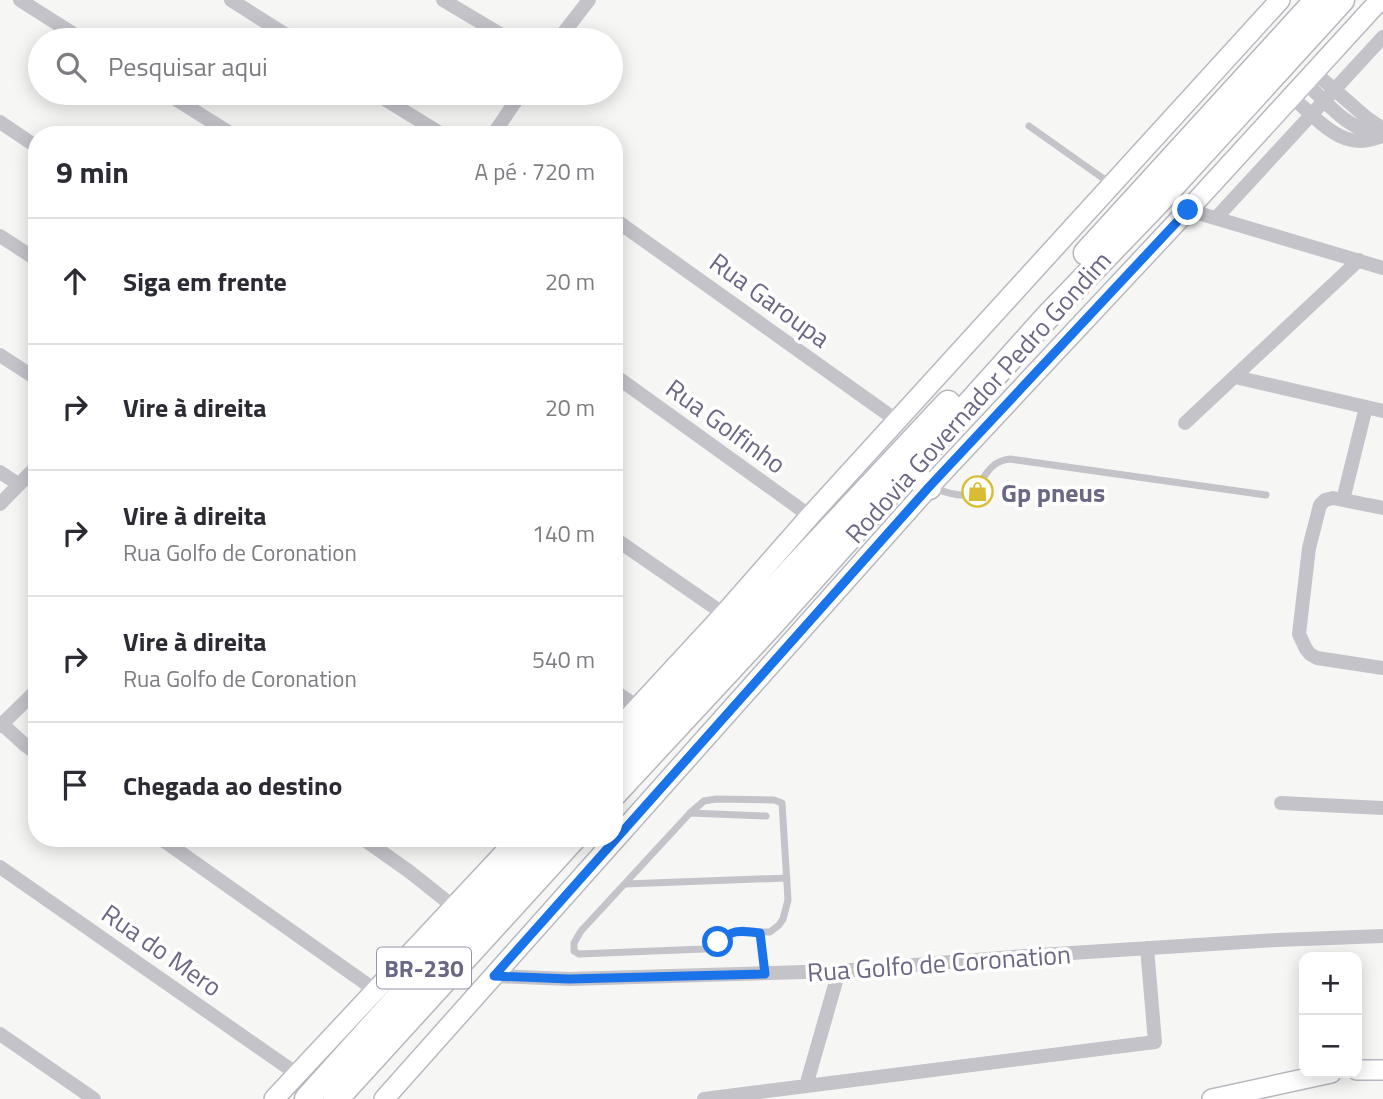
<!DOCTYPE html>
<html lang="pt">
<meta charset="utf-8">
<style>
:root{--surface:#fff;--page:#f2f2f3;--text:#2b2b33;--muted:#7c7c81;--line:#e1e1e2}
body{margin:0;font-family:"Titillium Web",sans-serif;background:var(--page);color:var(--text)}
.controls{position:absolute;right:21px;bottom:21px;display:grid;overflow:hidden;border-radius:14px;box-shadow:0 4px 18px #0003}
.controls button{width:63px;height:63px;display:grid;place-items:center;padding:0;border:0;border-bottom:2px solid var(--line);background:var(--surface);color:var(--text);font:35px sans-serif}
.stop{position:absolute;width:21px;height:21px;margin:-16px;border:5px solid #1a73e8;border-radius:50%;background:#fff}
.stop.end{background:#1a73e8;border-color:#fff;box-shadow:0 2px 7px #0008}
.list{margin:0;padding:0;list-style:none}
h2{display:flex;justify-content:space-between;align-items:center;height:91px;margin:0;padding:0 28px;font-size:30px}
h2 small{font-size:23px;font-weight:400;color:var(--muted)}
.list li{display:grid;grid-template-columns:46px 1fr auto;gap:21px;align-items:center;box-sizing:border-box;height:126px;padding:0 28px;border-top:2px solid var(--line)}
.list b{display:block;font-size:26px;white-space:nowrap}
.list p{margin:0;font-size:23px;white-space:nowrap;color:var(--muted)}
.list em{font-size:23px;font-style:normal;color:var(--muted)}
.icon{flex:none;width:38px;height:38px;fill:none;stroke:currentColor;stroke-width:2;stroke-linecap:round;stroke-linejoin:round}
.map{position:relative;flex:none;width:1383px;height:1099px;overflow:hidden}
.search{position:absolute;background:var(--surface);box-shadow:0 4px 18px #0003;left:28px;top:28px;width:595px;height:77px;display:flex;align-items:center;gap:18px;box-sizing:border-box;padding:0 24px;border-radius:38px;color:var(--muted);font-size:26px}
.panel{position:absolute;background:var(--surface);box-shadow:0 4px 18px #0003;left:28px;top:126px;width:595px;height:721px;border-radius:28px}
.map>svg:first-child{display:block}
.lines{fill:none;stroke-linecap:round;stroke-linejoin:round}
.secondary-casing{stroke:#b8b8c0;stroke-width:22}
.highway-casing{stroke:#b6b6bc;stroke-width:27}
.lane{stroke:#c4c3ca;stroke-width:7}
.street{stroke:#c4c3ca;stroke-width:14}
.secondary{stroke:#fff;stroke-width:19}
.highway{stroke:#fff;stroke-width:24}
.route{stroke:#1a73e8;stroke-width:9}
.labels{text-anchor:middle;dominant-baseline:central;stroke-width:7;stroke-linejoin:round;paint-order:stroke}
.shield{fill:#fff;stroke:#9795a9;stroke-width:2}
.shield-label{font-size:24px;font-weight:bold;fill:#6a6884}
.street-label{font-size:26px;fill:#6a6884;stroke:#fff}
.poi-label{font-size:26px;font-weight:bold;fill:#6a6884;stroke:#fff;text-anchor:start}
</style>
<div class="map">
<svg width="1383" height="1099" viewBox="0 0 1383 1099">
<rect width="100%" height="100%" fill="#f6f7f5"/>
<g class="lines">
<defs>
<path id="secondary" d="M614 733 724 614 810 516 1280 0
M1357 1070H1383
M274 1099 518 838
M384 1099 929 487 1188 210 1380 0
M1212 1099 1331 1073"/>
<path id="highway" d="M1086 253 1317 0
M909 471 929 487
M614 760 948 403
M614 794 769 627 1049 315 1157 203 1342 0
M307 1099 542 838
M336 1099 574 838"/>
</defs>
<!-- secondary casing -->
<use href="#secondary" class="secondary-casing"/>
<!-- highway casing -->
<use href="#highway" class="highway-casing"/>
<!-- lane -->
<path class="lane" d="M1029 126 1111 184
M933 488C942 491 952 495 961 495 984 496 980 462 1010 459L1266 495
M716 799 774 800 782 803 788 900 783 919 779 925 770 932H754L743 930 728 934 712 947 704 949 579 954 574 951V943L581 931 690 813 704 801Z
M690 813 766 816
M625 884 787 878
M760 933 765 974"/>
<!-- street -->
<path class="street" d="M20 0 83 40
M231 0 294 40
M443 0 510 40
M558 40 589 0
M1314 72 1367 118 1383 129
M1305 82C1326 102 1350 133 1382 134
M166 93 233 135
M375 93 443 135
M1292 97C1311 113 1334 142 1361 141 1368 141 1376 138 1383 136
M0 122 37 147
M493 135 521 93
M1188 210 1383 268
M1216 218 1383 37
M614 219 896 420
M0 236 37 260
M0 355 37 379
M614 375 810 516
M1235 377 1383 411
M1185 423 1359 260
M0 472 18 484
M1343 500 1366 407
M0 504 37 466
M1383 508 1333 498 1325 500 1320 505 1309 548 1299 634 1306 649 1310 654 1317 658 1383 668
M614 538 724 614
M614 691 638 707
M2 724 25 745 37 754
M0 726 37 690
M1281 803 1383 808
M160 838 375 990
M362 838 410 872 454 907
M0 867 297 1074
M494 976 569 979 839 971 1024 956 1277 940 1383 936
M0 1034 94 1099
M806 1086 839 971
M704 1099 1155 1042 1147 948"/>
<!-- secondary -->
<use href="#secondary" class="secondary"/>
<!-- highway -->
<use href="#highway" class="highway"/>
</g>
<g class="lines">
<!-- route -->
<path class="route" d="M718 942C734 928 741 931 760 933L765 974 569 979 494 976 929 487 1188 210"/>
</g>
<!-- icons -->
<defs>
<symbol id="shop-ring" viewBox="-11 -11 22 22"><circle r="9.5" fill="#fff" stroke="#d8bd34" stroke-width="1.5"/><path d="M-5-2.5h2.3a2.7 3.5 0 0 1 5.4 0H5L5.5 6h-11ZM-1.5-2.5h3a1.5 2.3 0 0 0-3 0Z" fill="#d8bd34"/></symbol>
</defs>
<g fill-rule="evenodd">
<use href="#shop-ring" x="960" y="474" width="35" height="35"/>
</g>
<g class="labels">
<!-- shield labels -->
<rect class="shield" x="377" y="947.5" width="94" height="41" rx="5"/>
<g class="shield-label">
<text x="424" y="968">BR-230</text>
</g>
<!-- street labels -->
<g class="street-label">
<text transform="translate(770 300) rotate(36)">Rua Garoupa</text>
<text transform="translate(978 397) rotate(-48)">Rodovia Governador Pedro Gondim</text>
<text transform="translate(726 426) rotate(36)">Rua Golfinho</text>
<text transform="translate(162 950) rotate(35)">Rua do Mero</text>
<text transform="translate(939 963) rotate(-4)">Rua Golfo de Coronation</text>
</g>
<!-- poi labels -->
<g class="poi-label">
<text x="1001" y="492">Gp pneus</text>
</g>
</g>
</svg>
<div class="controls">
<button>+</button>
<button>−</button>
</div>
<div class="stop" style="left:718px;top:942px"></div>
<div class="stop end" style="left:1188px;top:210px"></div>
<div class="search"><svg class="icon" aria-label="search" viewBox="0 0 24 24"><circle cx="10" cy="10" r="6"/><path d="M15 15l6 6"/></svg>Pesquisar aqui</div>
<section class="panel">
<h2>9 min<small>A pé · 720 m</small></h2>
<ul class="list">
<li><svg class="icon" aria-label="ahead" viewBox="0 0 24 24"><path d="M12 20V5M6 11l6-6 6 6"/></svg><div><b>Siga em frente</b></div><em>20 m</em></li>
<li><svg class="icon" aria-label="right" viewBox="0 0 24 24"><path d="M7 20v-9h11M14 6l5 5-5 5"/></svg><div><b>Vire à direita</b></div><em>20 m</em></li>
<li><svg class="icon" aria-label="right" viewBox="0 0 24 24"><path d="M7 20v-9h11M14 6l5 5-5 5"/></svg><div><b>Vire à direita</b><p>Rua Golfo de Coronation</p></div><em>140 m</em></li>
<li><svg class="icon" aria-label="right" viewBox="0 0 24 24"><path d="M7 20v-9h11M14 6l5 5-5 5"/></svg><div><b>Vire à direita</b><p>Rua Golfo de Coronation</p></div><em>540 m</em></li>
<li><svg class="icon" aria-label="arrive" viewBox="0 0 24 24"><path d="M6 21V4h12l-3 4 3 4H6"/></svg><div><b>Chegada ao destino</b></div></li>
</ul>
</section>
</div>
